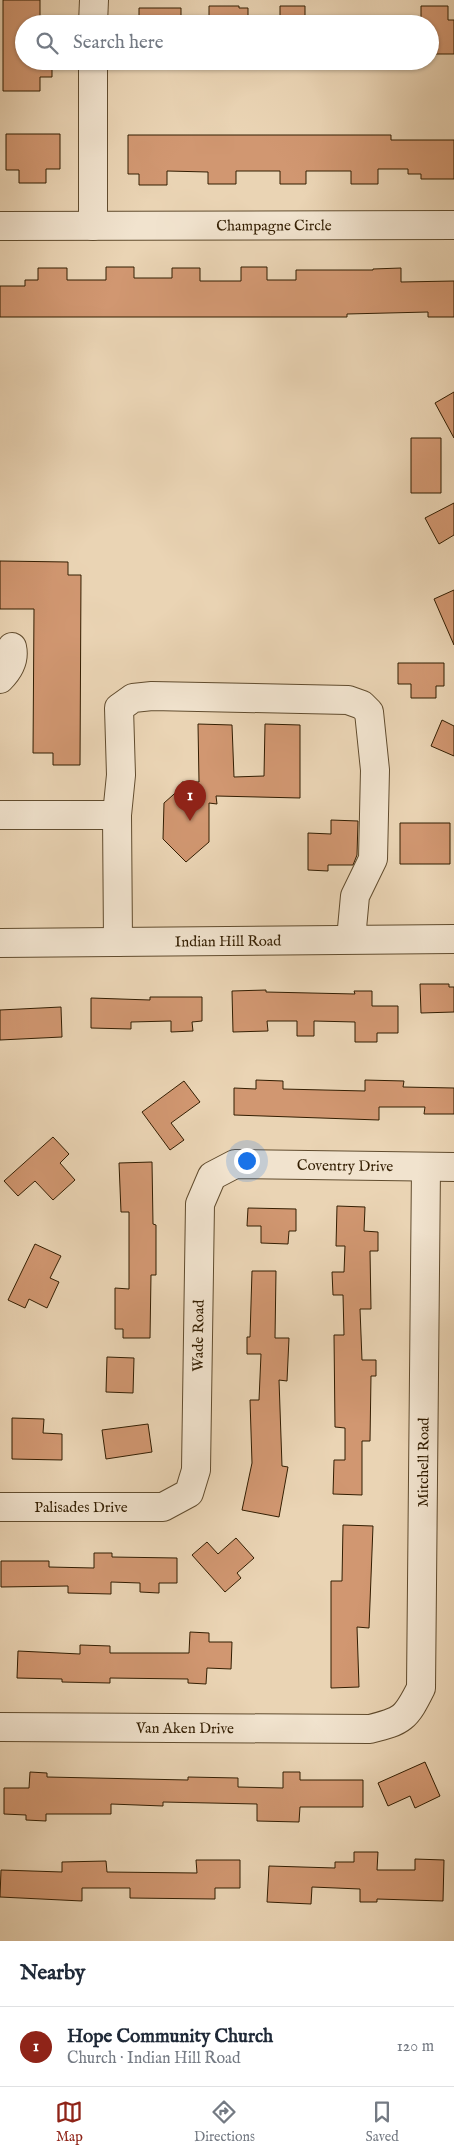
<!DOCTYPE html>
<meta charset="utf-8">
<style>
:root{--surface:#fff;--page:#f2f2f3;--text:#1f2937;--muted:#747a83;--line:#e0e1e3;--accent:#8f2418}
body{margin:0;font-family:"IM FELL English",serif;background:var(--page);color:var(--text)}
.you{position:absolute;left:246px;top:1160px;width:18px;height:18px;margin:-12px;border:4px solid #fff;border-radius:50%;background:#1a73e8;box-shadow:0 0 0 8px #1a73e833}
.badge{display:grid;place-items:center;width:32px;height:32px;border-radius:50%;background:var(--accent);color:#fff;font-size:16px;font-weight:700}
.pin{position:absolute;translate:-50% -41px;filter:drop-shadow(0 1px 2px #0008)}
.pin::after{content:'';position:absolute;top:26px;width:18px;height:15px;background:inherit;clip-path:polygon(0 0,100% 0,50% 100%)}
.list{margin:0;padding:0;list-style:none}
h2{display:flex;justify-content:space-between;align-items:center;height:65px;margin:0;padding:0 20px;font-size:21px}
h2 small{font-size:16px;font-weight:400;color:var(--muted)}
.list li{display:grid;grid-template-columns:32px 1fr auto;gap:15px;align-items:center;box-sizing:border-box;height:80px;padding:0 20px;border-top:1px solid var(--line)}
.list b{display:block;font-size:19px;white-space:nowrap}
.list p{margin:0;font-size:16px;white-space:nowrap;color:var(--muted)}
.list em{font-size:16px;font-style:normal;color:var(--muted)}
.icon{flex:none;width:28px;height:28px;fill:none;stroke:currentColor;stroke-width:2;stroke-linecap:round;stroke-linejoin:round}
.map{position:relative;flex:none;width:454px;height:1941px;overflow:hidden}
.search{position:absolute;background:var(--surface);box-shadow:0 1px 4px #0004;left:15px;right:15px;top:15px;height:55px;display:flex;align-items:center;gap:12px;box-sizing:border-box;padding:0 18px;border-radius:28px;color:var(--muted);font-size:19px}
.sheet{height:145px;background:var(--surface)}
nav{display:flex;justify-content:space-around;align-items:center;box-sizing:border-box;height:70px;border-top:1px solid var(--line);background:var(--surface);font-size:14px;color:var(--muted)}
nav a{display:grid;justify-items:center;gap:2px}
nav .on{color:var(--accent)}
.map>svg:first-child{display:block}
.building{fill:#d19771;stroke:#331e02}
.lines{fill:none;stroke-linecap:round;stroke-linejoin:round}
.minor-casing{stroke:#614c2e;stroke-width:30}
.minor{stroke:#f1e3ce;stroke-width:28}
.labels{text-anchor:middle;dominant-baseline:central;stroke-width:5;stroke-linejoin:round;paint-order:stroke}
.street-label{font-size:15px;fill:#331e02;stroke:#f1e3ce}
</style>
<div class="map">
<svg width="454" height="1941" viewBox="0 0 454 1941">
<rect width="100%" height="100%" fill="#ead4b4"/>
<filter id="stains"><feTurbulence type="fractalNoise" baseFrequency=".004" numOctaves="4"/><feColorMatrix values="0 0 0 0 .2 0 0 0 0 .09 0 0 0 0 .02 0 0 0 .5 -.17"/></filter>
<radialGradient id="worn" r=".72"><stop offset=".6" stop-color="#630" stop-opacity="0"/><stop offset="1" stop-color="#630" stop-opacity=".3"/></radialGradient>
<!-- building -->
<path class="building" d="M3 0H40V24H24V61H52V77H40V91H3Z
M209 6H239V8H248V24H209Z
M280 6H305V24H280Z
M421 6H448V20H454V54H430V24H421Z
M139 8H181V24H139Z
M6 134H60V169H46V183H19V170H6Z
M128 135H391V140H454V179H421V174H408V169H378V184H351V171H306V184H280V171H236V184H208V172L167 171V185H139V174H128Z
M106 267H134V278H172V268H200V281H241V267H267V280H296V270H373V269L401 268V282L454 281V317H428V312L347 314V317H0V286H25V280H38V268H67V280H106Z
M454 392V438L435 403Z
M411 438H441V493H411Z
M454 503V535L439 544 425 518Z
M0 561 68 562V575H81L80 765H53V753H33L34 609H0Z
M454 590V645L434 599Z
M398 663H444V686H436V698H411V684H398Z
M442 720 454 726V756L431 746Z
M198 724 232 725 234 777 264 776 265 724 300 725V798L216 796 217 804 209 803V842L186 862 163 839 164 803 182 787V782H199Z
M331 820 358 821 357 855 353 865H328V871L308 870V833L331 834Z
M400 823H450V864H400Z
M420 984H449V987H454V1012L421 1013Z
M266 990V992L355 994 354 991H372V1006H398V1033H377V1042H355V1022L314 1021V1036H297V1021H267L268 1031 233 1032 232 991Z
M150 997H202V1021L192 1022 193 1031 171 1032V1021L131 1022V1029L91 1028V998L150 1000Z
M61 1007 62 1037 0 1040V1010Z
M256 1080 283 1081V1089L365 1091V1080L404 1081 403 1087 454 1088V1114H424L425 1107H379V1120L234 1115V1088L256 1089Z
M184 1081 200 1102 171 1123 184 1140 170 1150 142 1112Z
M53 1137 69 1154 60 1163 75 1180 53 1200 35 1181 18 1196 4 1181Z
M152 1162 153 1224 156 1225V1275H151L150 1338H123V1329H115V1288L129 1289V1212H121L119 1163Z
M337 1206 365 1207 364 1231 378 1232V1251H370L371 1309H360L362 1360H376V1376H371L370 1441H362V1495L333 1494 334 1460H345V1428L335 1427 334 1335H344L343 1295H333L332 1272H344L345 1246H336Z
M248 1208 296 1209V1231H289L288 1244 261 1243V1226H247Z
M35 1244 61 1256 50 1278 59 1282 47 1308 29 1299 25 1308 8 1300Z
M252 1271H276L275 1338H289L287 1381 279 1380 282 1466 288 1467 279 1517 242 1510 252 1463 250 1400H259L261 1354H247V1337H250Z
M107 1357 134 1358 133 1393 106 1392Z
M12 1418 44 1419 43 1433 62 1434V1460L12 1459Z
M148 1424 152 1452 106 1459 102 1430Z
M343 1525 373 1526 369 1628 357 1627 359 1687 331 1688V1581H342Z
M236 1538 254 1558 237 1573 241 1578 225 1592 192 1555 207 1542 218 1554Z
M94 1553H112V1557L177 1558V1583H159V1593L140 1592V1583L111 1582V1594L68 1593V1586L1 1587V1561H49V1567L94 1568Z
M190 1632 209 1633V1642H232L231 1669 207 1668 206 1684 188 1683V1679L110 1678V1683L62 1682V1679L17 1678 18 1651 80 1654V1645L110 1646V1653H189Z
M425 1762 440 1796 415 1808 410 1796 388 1806 378 1783Z
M30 1772 47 1773V1777L188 1780V1777L238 1778V1787L283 1788V1772H300V1780H363V1807H300L299 1822 257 1821V1804L163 1802V1806L111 1804V1814H46V1821L26 1820V1815L4 1814V1788H29Z
M354 1852H378L377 1870H415V1859L444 1860 443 1901 377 1899V1902H360V1889L312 1887 311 1904 267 1902 269 1866 335 1868V1862H354Z
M196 1860H240V1888H215V1899L130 1898V1888H82V1901L0 1897 1 1870 62 1872V1862L106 1861 107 1872 197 1873Z"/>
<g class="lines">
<defs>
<g id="minor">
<path d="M93 24 94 0"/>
<path d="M93 61V226"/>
<path id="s1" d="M0 226 454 225"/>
<path d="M0 679C9 670 15 660 12 647"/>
<path d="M0 815H117L118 942"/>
<path d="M117 815 121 775 119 708 133 698 152 696 348 700 362 705 369 712 375 770 373 859 355 896 351 939"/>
<path id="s2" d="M0 943 454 939"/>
<path id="s3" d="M0 1507H163L189 1493 196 1470 200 1204 212 1176 235 1164 454 1167"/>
<path id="s4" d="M0 1727 370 1729C403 1721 406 1718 421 1688L426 1167"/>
</g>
</defs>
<!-- minor casing -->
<use href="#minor" class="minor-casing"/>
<!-- minor -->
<use href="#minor" class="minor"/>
</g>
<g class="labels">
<!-- street labels -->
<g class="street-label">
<text stroke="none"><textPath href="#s1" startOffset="274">Champagne Circle</textPath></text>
<text stroke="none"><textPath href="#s2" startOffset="228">Indian Hill Road</textPath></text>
<text stroke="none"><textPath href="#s3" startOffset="649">Coventry Drive</textPath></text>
<text stroke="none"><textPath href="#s3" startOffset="351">Wade Road</textPath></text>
<text stroke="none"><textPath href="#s4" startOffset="665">Mitchell Road</textPath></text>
<text stroke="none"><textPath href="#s3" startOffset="81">Palisades Drive</textPath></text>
<text stroke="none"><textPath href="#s4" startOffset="185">Van Aken Drive</textPath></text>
</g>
</g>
<rect width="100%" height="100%" filter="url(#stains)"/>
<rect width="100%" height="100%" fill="url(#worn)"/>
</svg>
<div class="you"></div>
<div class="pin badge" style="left:190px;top:821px">1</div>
<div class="search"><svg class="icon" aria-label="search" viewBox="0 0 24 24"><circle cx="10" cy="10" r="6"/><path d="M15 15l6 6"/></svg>Search here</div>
</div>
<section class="sheet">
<h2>Nearby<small></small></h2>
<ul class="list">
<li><span class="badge">1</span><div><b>Hope Community Church</b><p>Church · Indian Hill Road</p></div><em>120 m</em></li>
</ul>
</section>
<nav>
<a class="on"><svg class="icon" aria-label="map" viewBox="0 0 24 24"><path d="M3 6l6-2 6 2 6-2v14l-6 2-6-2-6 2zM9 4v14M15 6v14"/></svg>Map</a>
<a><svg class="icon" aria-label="directions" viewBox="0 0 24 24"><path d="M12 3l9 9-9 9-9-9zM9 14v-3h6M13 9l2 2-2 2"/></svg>Directions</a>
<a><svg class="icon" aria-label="saved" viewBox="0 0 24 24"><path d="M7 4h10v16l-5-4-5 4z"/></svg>Saved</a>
</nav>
